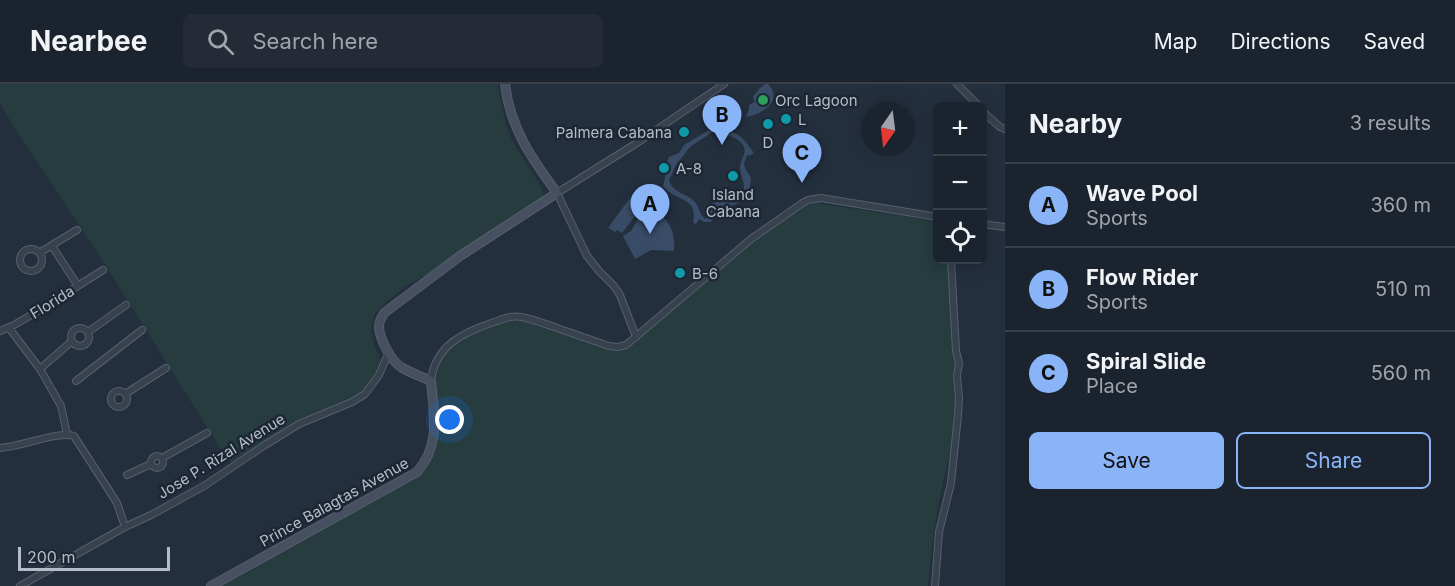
<!DOCTYPE html>
<meta charset="utf-8">
<style>
:root{--surface:#1b232e;--page:#242b36;--text:#f1f3f6;--muted:#a0a4aa;--line:#39404a;--accent:#8ab4f8}
body{margin:0;font-family:Inter,sans-serif;background:var(--page);color:var(--text)}
.controls{position:absolute;right:18px;top:18px;display:grid;overflow:hidden;border-radius:9px;box-shadow:0 3px 15px #0003}
.controls button{width:54px;height:54px;display:grid;place-items:center;padding:0;border:0;border-bottom:2px solid var(--line);background:var(--surface);color:var(--text);font:30px sans-serif}
.compass{position:absolute;left:861px;top:18px;width:54px;height:54px;border-radius:50%;background:var(--surface);box-shadow:0 3px 15px #0003;rotate:194deg}
.scale{position:absolute;left:18px;bottom:15px;width:152px;box-sizing:border-box;padding-left:6px;border:3px solid #b4bcc9;border-top:0;font-size:16px;line-height:21px;white-space:nowrap;color:#b4bcc9;-webkit-text-stroke:4px #1d2633;paint-order:stroke}
.you{position:absolute;left:450px;top:336px;width:21px;height:21px;margin:-15px;border:4px solid #fff;border-radius:50%;background:#1a73e8;box-shadow:0 0 0 9px #1a73e833}
.badge{display:grid;place-items:center;width:39px;height:39px;border-radius:50%;background:var(--accent);color:#111;font-size:20px;font-weight:700}
.pin{position:absolute;translate:-50% -50px;filter:drop-shadow(0 2px 3px #0008)}
.pin::after{content:'';position:absolute;top:32px;width:21px;height:18px;background:inherit;clip-path:polygon(0 0,100% 0,50% 100%)}
.list{margin:0;padding:0;list-style:none}
h2{display:flex;justify-content:space-between;align-items:center;height:78px;margin:0;padding:0 24px;font-size:26px}
h2 small{font-size:20px;font-weight:400;color:var(--muted)}
.list li{display:grid;grid-template-columns:39px 1fr auto;gap:18px;align-items:center;box-sizing:border-box;height:84px;padding:0 24px;border-top:2px solid var(--line)}
.list b{display:block;font-size:22px;white-space:nowrap}
.list p{margin:0;font-size:20px;white-space:nowrap;color:var(--muted)}
.list em{font-size:20px;font-style:normal;color:var(--muted)}
.actions{display:flex;gap:12px;padding:18px 24px}
.actions a{flex:1;padding:14px 0;border:2px solid var(--accent);border-radius:9px;text-align:center;font-size:21px;color:var(--accent)}
.actions .main{background:var(--accent);color:#111}
.icon{flex:none;width:33px;height:33px;fill:none;stroke:currentColor;stroke-width:2;stroke-linecap:round;stroke-linejoin:round}
.map{position:relative;flex:none;width:1005px;height:502px;overflow:hidden}
header{display:flex;align-items:center;gap:36px;box-sizing:border-box;height:84px;padding:0 30px;background:var(--surface);border-bottom:2px solid var(--line)}
header strong{font-size:28px}
nav{display:flex;gap:33px;margin-inline-start:auto;font-size:21px}
.search{width:420px;height:54px;background:var(--page);display:flex;align-items:center;gap:15px;box-sizing:border-box;padding:0 21px;border-radius:9px;color:var(--muted);font-size:22px}
main{display:flex}
aside{flex:1;background:var(--surface)}
.map>svg:first-child{display:block}
.green{fill:#263c3f}
.water{fill:#394c67;fill-rule:evenodd}
.lines{fill:none;stroke-linecap:round;stroke-linejoin:round}
.street-casing{stroke:#565f6c;stroke-width:8}
.secondary-casing{stroke:#565f6c;stroke-width:10}
.street{stroke:#38414e;stroke-width:6}
.secondary{stroke:#465061;stroke-width:8}
.leisure-dot{fill:#2e9e5b;stroke:#1d2633;stroke-width:2}
.culture-dot{fill:#0f9aa8;stroke:#1d2633;stroke-width:2}
.labels{text-anchor:middle;dominant-baseline:central;stroke-width:5;stroke-linejoin:round;paint-order:stroke}
.poi-label{font-size:15px;fill:#b4bcc9;stroke:#1d2633;text-anchor:start}
.street-label{font-size:15px;fill:#b4bcc9;stroke:#1d2633}
</style>
<header>
<strong>Nearbee</strong>
<div class="search"><svg class="icon" aria-label="search" viewBox="0 0 24 24"><circle cx="10" cy="10" r="6"/><path d="M15 15l6 6"/></svg>Search here</div>
<nav><a>Map</a><a>Directions</a><a>Saved</a></nav>
</header>
<main>
<div class="map">
<svg width="1005" height="502" viewBox="0 0 1005 502">
<rect width="100%" height="100%" fill="#242f3e"/>
<!-- green -->
<path class="green" d="M0 0H498C501 19 504 38 512 56 519 70 544 101 544 114L440 184 407 201 383 221 374 231 371 246 374 260 381 278 378 289 362 309 292 339 232 379 227 375 99 171 14 43 0 19Z
M815 119 937 137 938 176H948C954 236 962 297 952 358 950 374 944 390 941 407 935 438 931 470 928 502H218L428 379 433 370 435 360 436 288 440 276 449 265 460 254 482 246 507 238 516 237 526 238 606 264 633 258 756 156 802 124Z"/>
<!-- water -->
<path class="water" d="M765 0H768C784 16 762 31 746 33L749 26V21L755 18 753 13 760 4Z
M719 44C739 49 742 52 754 69L749 72 748 70 744 79 745 84 751 94 750 102 754 111 751 112 750 110C744 116 738 120 730 122 724 123 720 122 714 125V134L711 138H704L699 135 696 140 693 139C699 112 675 118 663 102L667 85V78L669 73 679 69 684 61 709 46ZM718 48C727 52 737 52 743 61 748 69 740 75 740 84 741 94 749 105 739 115 723 114 710 110 709 132L705 135C699 130 700 124 695 118 687 109 672 109 669 96L676 81 690 63 711 49Z
M635 107C644 112 645 119 651 126 655 130 660 131 664 134 673 143 675 154 674 167L651 166 635 175 623 152 631 147 639 133V130L636 131 622 149 617 146 615 148 608 144Z"/>
<g class="lines">
<defs>
<path id="street" d="M957 0 979 22
M982 27 1000 43 1005 45
M982 140 1005 143
M52 162 78 202
M20 176a11 11 0 1 1 22 0a11 11 0 1 1-22 0Z
M39 169 77 146
M71 253a9 9 0 1 1 18 0a9 9 0 1 1-18 0Z
M9 244 40 285 61 322 67 350
M0 247 14 241 43 224 103 186
M88 248 126 221
M636 253 620 211 614 202 599 187 587 172 557 109 640 57 724 0
M40 285 72 257
M76 297 142 246
M431 297C435 261 464 248 494 238 503 235 512 231 521 233 533 235 545 240 557 244 574 250 592 256 609 262L618 263 626 261 751 155 801 120 808 116 821 114 938 133
M111 315a8 8 0 1 1 16 0a8 8 0 1 1-16 0Z
M125 310 166 284
M0 364C21 363 57 347 74 352L117 419 125 443
M151 378a6 6 0 1 1 12 0a6 6 0 1 1-12 0Z
M162 374 207 349
M127 391 151 380
M20 502 125 443 151 431 204 402 265 361 299 340 352 318 365 310 379 291 389 268
M935 502 939 448 951 399 958 331 959 314 957 292 959 279 956 267 951 176"/>
<path id="secondary" d="M211 502 417 388C441 361 434 330 431 297 421 292 410 289 401 283 391 277 379 254 379 242 379 237 382 233 384 229L460 172 557 109C532 75 510 44 505 0"/>
</defs>
<!-- street casing -->
<use href="#street" class="street-casing"/>
<!-- secondary casing -->
<use href="#secondary" class="secondary-casing"/>
<!-- street -->
<use href="#street" class="street"/>
<!-- secondary -->
<use href="#secondary" class="secondary"/>
</g>
<!-- markers -->
<circle class="leisure-dot" cx="763" cy="16" r="6"/>
<g class="culture-dot">
<circle cx="786" cy="35" r="6"/>
<circle cx="768" cy="40" r="6"/>
<circle cx="684" cy="48" r="6"/>
<circle cx="664" cy="84" r="6"/>
<circle cx="733" cy="92" r="6"/>
<circle cx="680" cy="189" r="6"/>
</g>
<g class="labels">
<!-- poi labels -->
<g class="poi-label">
<text x="775" y="16">Orc Lagoon</text>
<text x="798" y="35">L</text>
<text x="672" y="48" text-anchor="end">Palmera Cabana</text>
<text x="768" y="58" text-anchor="middle">D</text>
<text x="676" y="84">A-8</text>
<text x="733" y="110" text-anchor="middle">Island<tspan x="733" dy="17">Cabana</tspan></text>
<text x="692" y="189">B-6</text>
</g>
<!-- street labels -->
<g class="street-label">
<text transform="translate(52 218) rotate(-32)">Florida</text>
<text transform="translate(221 372) rotate(-32)">Jose P. Rizal Avenue</text>
<text transform="translate(334 418) rotate(-29)">Prince Balagtas Avenue</text>
</g>
</g>
</svg>
<div class="controls">
<button>+</button>
<button>−</button>
<button><svg class="icon" aria-label="locate" viewBox="0 0 24 24"><circle cx="12" cy="12" r="6"/><path d="M12 2v4M12 18v4M2 12h4M18 12h4"/></svg></button>
</div>
<svg class="compass" viewBox="-18 -18 36 36"><path d="M0-13l5 13h-10z" fill="#e53935"/><path d="M0 13l5-13h-10z" fill="#a0a4aa"/></svg>
<div class="scale">200 m</div>
<div class="you"></div>
<div class="pin badge" style="left:650px;top:150px">A</div>
<div class="pin badge" style="left:722px;top:61px">B</div>
<div class="pin badge" style="left:802px;top:99px">C</div>
</div>
<aside>
<h2>Nearby<small>3 results</small></h2>
<ul class="list">
<li><span class="badge">A</span><div><b>Wave Pool</b><p>Sports</p></div><em>360 m</em></li>
<li><span class="badge">B</span><div><b>Flow Rider</b><p>Sports</p></div><em>510 m</em></li>
<li><span class="badge">C</span><div><b>Spiral Slide</b><p>Place</p></div><em>560 m</em></li>
</ul>
<div class="actions"><a class="main">Save</a><a>Share</a></div>
</aside>
</main>
